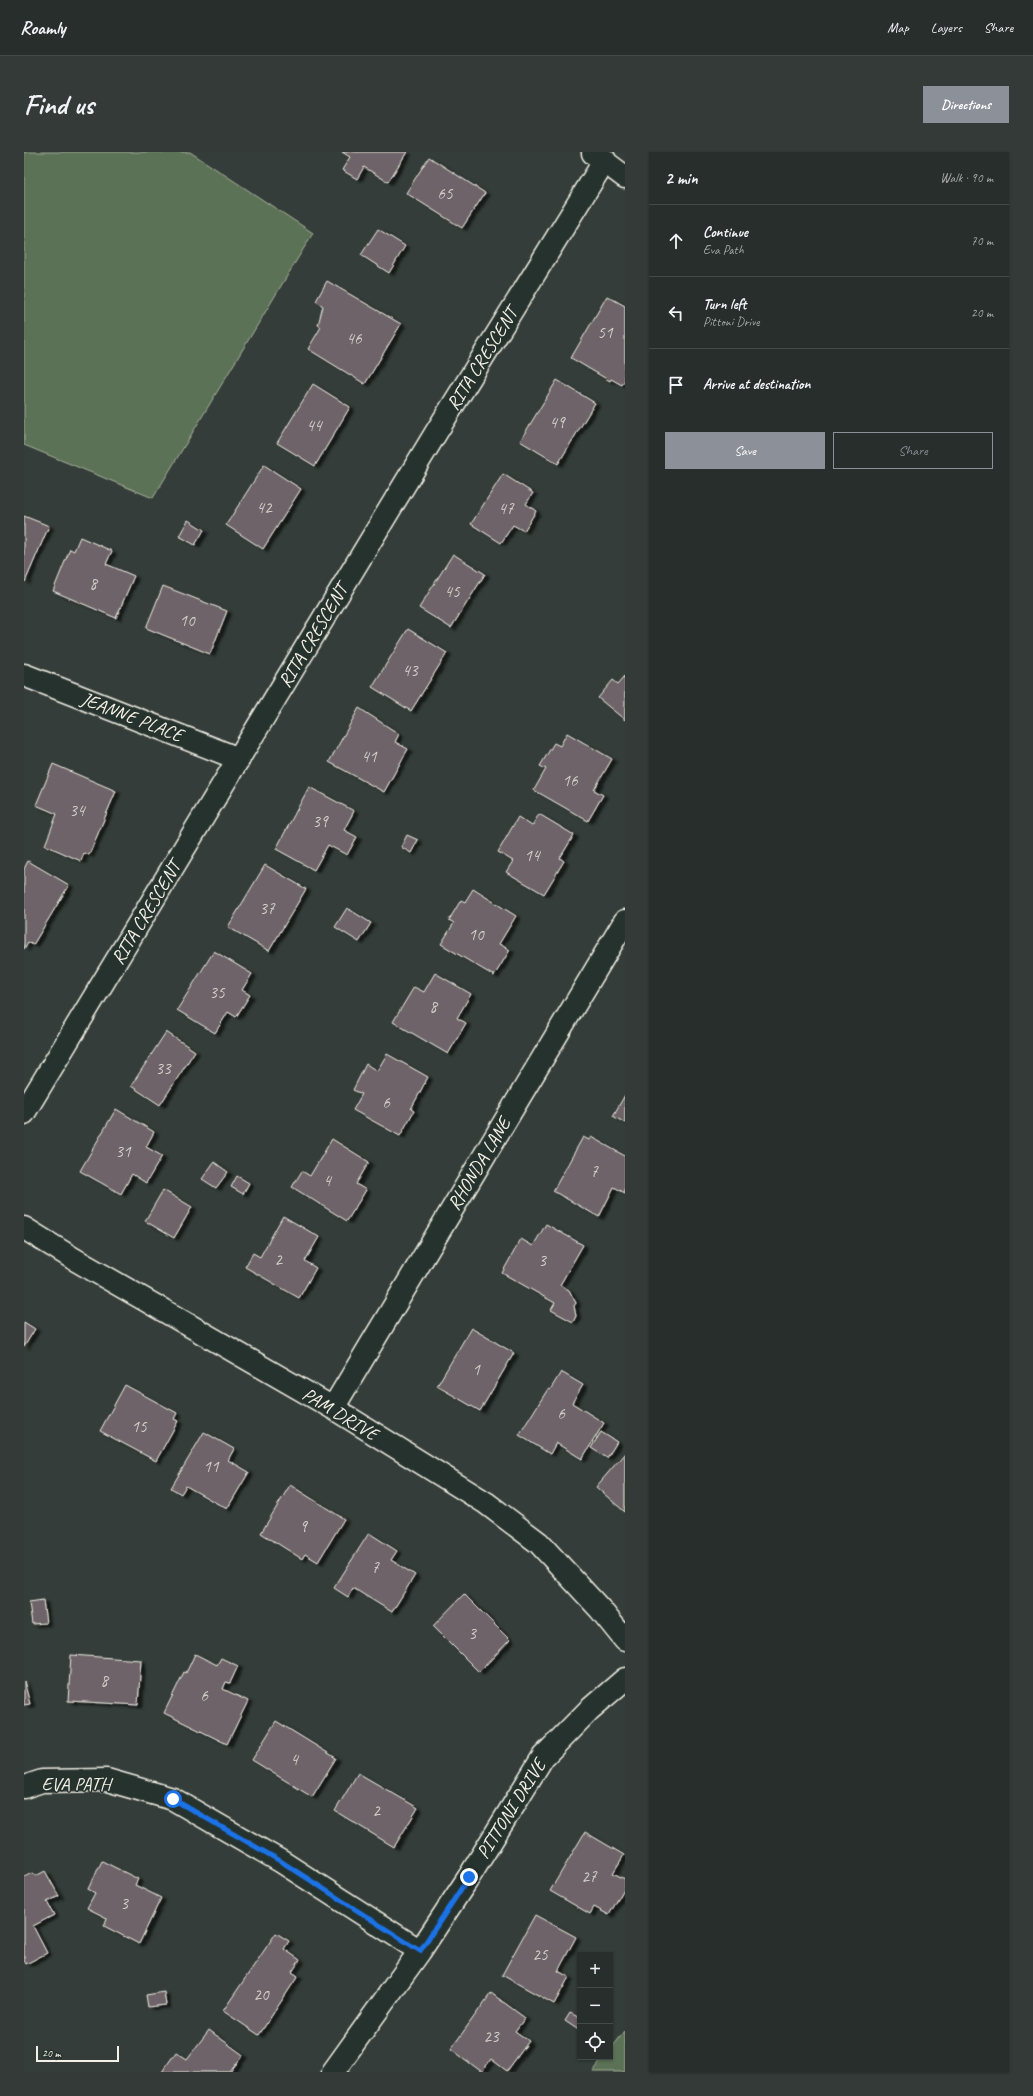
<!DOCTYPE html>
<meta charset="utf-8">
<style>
:root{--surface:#272e2b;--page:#333a37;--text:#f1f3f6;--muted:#a4a8a9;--line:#434a47;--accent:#8c9099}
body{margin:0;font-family:Caveat,sans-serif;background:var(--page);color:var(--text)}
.controls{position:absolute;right:12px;bottom:12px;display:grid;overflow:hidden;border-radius:0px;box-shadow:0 1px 3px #0004}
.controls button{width:36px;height:36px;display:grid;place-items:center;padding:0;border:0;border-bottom:1px solid var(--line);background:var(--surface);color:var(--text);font:20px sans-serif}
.scale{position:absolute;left:12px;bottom:10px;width:83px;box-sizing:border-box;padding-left:4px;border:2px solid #f4f1e8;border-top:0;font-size:11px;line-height:14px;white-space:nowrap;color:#f4f1e8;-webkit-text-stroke:3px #26332d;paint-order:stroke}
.stop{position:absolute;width:12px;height:12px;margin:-9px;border:3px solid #1a73e8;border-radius:50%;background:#fff}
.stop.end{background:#1a73e8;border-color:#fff;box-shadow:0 1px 4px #0008}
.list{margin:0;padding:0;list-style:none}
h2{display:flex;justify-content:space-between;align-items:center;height:52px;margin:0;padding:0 16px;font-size:17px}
h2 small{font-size:13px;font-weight:400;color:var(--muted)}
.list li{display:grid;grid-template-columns:26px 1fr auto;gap:12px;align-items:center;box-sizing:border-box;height:72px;padding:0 16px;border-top:1px solid var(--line)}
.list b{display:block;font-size:15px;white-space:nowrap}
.list p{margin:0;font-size:13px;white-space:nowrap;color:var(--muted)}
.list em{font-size:13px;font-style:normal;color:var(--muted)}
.actions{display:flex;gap:8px;padding:12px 16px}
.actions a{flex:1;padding:9px 0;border:1px solid var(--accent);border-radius:0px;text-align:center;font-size:14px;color:var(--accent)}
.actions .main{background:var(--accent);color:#fff}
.icon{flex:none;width:22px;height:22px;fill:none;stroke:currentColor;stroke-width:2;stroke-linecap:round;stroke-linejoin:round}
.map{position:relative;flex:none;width:601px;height:1920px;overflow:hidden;border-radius:0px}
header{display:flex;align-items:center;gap:24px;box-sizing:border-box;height:56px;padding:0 20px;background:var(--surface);border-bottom:1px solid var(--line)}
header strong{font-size:19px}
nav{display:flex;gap:22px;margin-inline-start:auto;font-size:14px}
.intro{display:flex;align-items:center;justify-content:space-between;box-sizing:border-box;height:96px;padding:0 24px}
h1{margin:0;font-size:28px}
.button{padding:10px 18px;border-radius:0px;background:var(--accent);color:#fff;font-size:14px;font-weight:700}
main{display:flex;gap:24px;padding:0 24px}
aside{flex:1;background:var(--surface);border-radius:0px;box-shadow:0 1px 3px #0004}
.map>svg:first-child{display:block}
.green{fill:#5c7256;stroke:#a8b29f}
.building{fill:#6d6367;stroke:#f4f1e8;filter:url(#shadow)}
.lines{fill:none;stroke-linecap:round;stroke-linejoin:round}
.street-casing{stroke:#f4f1e8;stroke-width:25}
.street{stroke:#26332d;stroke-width:22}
.route{stroke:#1a73e8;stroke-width:5}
.labels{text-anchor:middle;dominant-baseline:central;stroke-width:3;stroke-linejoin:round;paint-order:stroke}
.number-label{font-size:17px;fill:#d2cec8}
.street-label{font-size:19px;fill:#f4f1e8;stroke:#26332d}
</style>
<header>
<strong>Roamly</strong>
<nav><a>Map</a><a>Layers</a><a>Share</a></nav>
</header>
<div class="intro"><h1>Find us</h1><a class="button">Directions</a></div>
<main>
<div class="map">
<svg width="601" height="1920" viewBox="0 0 601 1920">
<defs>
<filter id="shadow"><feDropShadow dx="4.5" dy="2.5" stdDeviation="1" flood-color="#0009"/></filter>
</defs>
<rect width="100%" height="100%" fill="#343d39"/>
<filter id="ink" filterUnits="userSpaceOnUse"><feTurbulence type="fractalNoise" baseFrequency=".025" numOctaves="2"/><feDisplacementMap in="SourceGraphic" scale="8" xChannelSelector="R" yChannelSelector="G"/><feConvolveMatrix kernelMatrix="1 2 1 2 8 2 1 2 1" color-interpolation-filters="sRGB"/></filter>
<g filter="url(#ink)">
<!-- green -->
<path class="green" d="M0 0H166L289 81 129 346 0 293Z
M601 1879V1920H569L580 1905H586V1898Z"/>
<!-- building -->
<path class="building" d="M318 0H383L364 30 340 15 333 27 318 18 326 5Z
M405 5 461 41 438 76 382 41Z
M354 77 381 94 365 121 337 103Z
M303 129 377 172 341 232 284 197 297 175 294 173 299 154 292 149Z
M583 144 601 154V228L598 233 587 227 586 229 547 206Z
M533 228 571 251 534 312 496 289Z
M289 232 326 255 291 314 253 291Z
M240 313 277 337 239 397 202 373Z
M479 322 509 341 502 352 512 359 500 379 489 373 477 391 447 372Z
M0 364 25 374 1 430 0 429Z
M164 368 180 378 171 393 155 384Z
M56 385 88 399 82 412 110 424 92 466 29 439 46 397 50 399Z
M429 402 461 422 427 476 395 456Z
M139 434 203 459 186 502 122 476Z
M384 477 423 501 387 559 348 535Z
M601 524V568L574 546 589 528 594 532Z
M335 556 375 582 371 590 384 597 360 640 305 610Z
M543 581 588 607 570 638 579 643 564 669 510 638 522 617 516 614 530 591 536 594Z
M29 612 92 639 65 703 60 701 57 709 21 693 33 662 12 653Z
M285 635 330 659 320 678 333 685 323 703 304 693 290 718 252 697Z
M515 662 550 683 536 706 540 709 520 742 482 720 489 709 474 700 494 665 508 674Z
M383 683 394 688 387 701 377 695Z
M4 709 45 733 9 793 4 790 0 797V717Z
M241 713 282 737 245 799 204 775Z
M449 737 492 764 475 792 486 798 470 824 417 792 430 771 425 768 437 748 441 750Z
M323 756 347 771 335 790 311 775Z
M190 799 228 822 218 838 226 843 212 865 204 860 191 881 153 858Z
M411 821 447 842 433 866 442 871 424 902 369 870 390 835 400 840Z
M142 880 171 899 136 953 107 934Z
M363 902 404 925 387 957 390 959 376 984 329 958 338 942 329 938 342 912 353 919Z
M601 943V971L589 964Z
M92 957 130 980 122 995 138 1004 122 1031 108 1022 97 1042 56 1019Z
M559 985 565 988 567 985 601 1004V1041L590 1035 575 1065 529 1039Z
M308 987 345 1010 332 1032 342 1038 323 1069 268 1035 278 1019 286 1024Z
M190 1010 204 1020 192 1036 178 1027Z
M213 1024 225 1031 219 1042 207 1035Z
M139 1038 168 1055 150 1086 121 1069Z
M259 1064 295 1085 281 1109 292 1116 275 1146 221 1115 229 1101 236 1105Z
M522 1072 559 1093 536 1133 545 1138 552 1151 550 1154 552 1164 549 1170 527 1158 531 1151 478 1121 497 1087 509 1094Z
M0 1170 11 1177 0 1195Z
M447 1176 490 1201 456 1259 413 1234Z
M537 1220 559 1233 548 1251 580 1271 558 1307 532 1291 526 1302 495 1283 524 1237 526 1238Z
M101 1233 153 1261 150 1267 154 1269 132 1309 76 1279Z
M180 1280 210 1297 204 1308 225 1320 203 1357 162 1334 157 1342 147 1336Z
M577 1280 593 1290 583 1306 567 1296Z
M601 1301V1360L572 1335Z
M266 1333 320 1367 294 1410 281 1402 278 1407 237 1381Z
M345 1381 373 1399 367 1408 391 1423 368 1460 329 1436 324 1445 310 1436Z
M440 1442 486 1488 455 1520 409 1474Z
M19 1448 22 1471 8 1472 5 1450Z
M171 1502 193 1513 197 1506 214 1514 206 1531 202 1530 199 1537 224 1549 203 1592 140 1561 160 1520 162 1521Z
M47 1503 117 1508 114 1553 44 1549Z
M0 1529 6 1552 0 1553Z
M252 1569 312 1606 288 1645 228 1608Z
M334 1621 394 1656 370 1695 311 1659Z
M561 1680 600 1703 589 1721 601 1727V1735L585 1763 570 1755 566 1762 526 1739Z
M78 1709 114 1727 111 1733 137 1746 115 1792 80 1774 83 1766 63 1756 71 1741 64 1737Z
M21 1719 35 1744 23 1750 30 1763 9 1774 23 1801 2 1812 0 1808V1725L8 1721 12 1724Z
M511 1763 552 1785 534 1819 545 1825 530 1852 478 1823Z
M252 1781 265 1789 260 1797 276 1808 268 1820 274 1824 235 1883 199 1859Z
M140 1840 142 1853 124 1855 122 1843Z
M467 1841 501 1866 491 1879 505 1889 483 1919 467 1907 458 1920 427 1897Z
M546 1861 556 1866V1879L541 1869Z
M185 1878 219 1903 206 1920H138L152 1900 163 1907Z"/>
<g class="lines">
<defs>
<path id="street" d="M569 1 601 25
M0 523 215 607
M0 961 413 279 581 8
M0 1076 50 1107 309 1256 462 1351 515 1391 576 1457 601 1488
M309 1256 601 769
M0 1635 18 1629 83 1628 149 1647 258 1710 396 1799
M309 1920 396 1799 445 1725 519 1605 565 1558 601 1527"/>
</defs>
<!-- street casing -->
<use href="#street" class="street-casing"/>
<!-- street -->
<use href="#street" class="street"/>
</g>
</g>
<g class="lines" filter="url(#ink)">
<!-- route -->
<path class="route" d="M149 1647 258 1710 396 1799 445 1725"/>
</g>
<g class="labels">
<!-- number labels -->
<g class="number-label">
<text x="421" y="41">65</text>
<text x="581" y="180">51</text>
<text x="330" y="186">46</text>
<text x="533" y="270">49</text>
<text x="290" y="273">44</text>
<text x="240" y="355">42</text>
<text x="482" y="356">47</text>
<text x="69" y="431">8</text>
<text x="428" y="439">45</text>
<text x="163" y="468">10</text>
<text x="386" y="518">43</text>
<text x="345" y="604">41</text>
<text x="546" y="628">16</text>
<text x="53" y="658">34</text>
<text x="296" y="669">39</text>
<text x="508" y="703">14</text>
<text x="243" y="756">37</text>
<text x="452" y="782">10</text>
<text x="193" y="840">35</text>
<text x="409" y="854">8</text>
<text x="139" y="916">33</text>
<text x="362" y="950">6</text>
<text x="99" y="999">31</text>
<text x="570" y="1019">7</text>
<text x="303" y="1028">4</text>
<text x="254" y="1107">2</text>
<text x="518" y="1108">3</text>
<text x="452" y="1217">1</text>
<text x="537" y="1261">6</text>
<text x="115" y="1274">15</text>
<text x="187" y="1314">11</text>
<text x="279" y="1374">9</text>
<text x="351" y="1415">7</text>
<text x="448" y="1481">3</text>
<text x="80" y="1528">8</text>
<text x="180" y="1543">6</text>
<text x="270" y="1607">4</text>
<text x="352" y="1658">2</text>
<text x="565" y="1724">27</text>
<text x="100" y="1751">3</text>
<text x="516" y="1802">25</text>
<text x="237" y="1842">20</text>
<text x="467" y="1884">23</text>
</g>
<!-- street labels -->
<g class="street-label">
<text transform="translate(458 207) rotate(-58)">RITA CRESCENT</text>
<text transform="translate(289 484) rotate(-59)">RITA CRESCENT</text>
<text transform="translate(108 565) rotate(21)">JEANNE PLACE</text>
<text transform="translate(122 761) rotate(-59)">RITA CRESCENT</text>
<text transform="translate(455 1012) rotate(-59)">RHONDA LANE</text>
<text transform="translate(316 1262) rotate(31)">PAM DRIVE</text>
<text x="52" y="1632">EVA PATH</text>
<text transform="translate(487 1657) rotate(-58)">PITTONI DRIVE</text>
</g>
</g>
</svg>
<div class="controls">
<button>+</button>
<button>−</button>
<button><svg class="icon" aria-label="locate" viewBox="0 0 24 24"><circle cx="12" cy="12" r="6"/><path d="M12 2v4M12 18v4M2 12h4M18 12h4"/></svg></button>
</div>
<div class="scale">20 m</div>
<div class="stop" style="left:149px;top:1647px"></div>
<div class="stop end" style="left:445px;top:1725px"></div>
</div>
<aside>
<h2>2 min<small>Walk · 90 m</small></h2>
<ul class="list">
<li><svg class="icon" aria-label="ahead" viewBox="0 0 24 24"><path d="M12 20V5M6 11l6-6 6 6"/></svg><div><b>Continue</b><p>Eva Path</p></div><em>70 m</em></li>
<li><svg class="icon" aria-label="left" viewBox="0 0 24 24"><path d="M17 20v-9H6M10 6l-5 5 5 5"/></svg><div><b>Turn left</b><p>Pittoni Drive</p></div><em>20 m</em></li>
<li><svg class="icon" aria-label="arrive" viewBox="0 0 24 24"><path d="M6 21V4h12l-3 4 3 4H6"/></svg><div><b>Arrive at destination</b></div></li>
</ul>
<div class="actions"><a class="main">Save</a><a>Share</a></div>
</aside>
</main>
